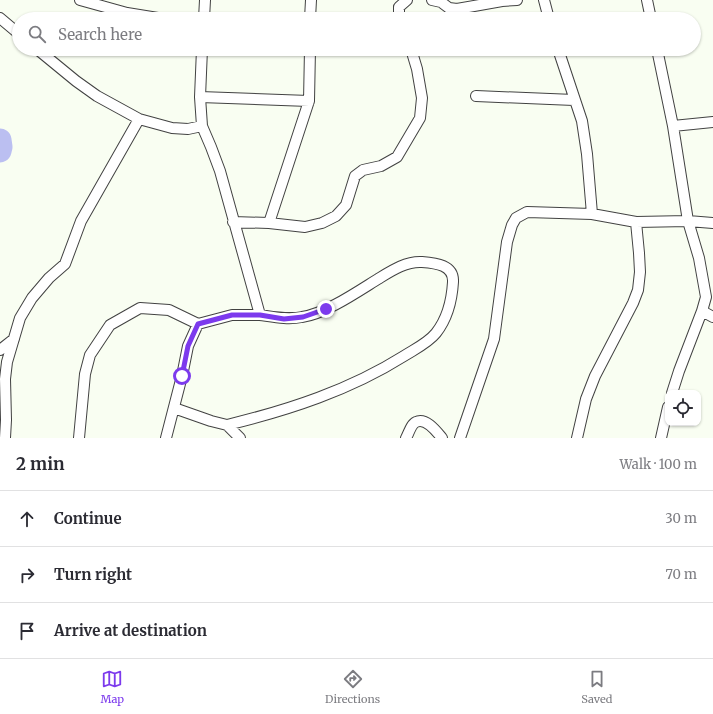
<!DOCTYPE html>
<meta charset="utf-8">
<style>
:root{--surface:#fff;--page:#f7f7f7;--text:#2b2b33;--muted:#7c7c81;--line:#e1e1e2;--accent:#7c3aed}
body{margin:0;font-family:Merriweather,serif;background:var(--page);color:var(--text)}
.controls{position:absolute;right:12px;bottom:12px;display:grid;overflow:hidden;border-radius:8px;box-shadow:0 1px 3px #0004}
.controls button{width:36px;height:36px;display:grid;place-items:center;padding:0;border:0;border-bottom:1px solid var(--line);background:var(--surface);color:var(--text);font:20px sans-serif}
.stop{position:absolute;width:12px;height:12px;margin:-9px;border:3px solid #7c3aed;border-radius:50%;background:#fff}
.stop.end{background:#7c3aed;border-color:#fff;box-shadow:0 1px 4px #0008}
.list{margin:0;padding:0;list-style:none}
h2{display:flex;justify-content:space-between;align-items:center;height:52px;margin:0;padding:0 16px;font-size:17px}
h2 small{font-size:13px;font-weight:400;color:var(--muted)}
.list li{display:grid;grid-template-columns:26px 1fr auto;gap:12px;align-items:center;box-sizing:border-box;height:56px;padding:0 16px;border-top:1px solid var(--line)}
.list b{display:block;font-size:15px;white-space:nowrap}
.list em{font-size:13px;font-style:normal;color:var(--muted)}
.icon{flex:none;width:22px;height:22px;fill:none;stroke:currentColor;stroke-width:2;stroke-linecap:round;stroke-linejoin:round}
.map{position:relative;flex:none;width:713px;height:438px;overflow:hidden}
.search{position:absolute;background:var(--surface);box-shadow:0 1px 3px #0004;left:12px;right:12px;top:12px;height:44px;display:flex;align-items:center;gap:10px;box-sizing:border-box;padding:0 14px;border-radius:22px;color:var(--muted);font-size:15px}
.sheet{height:220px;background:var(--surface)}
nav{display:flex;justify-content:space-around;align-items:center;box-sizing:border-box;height:56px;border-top:1px solid var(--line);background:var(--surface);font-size:11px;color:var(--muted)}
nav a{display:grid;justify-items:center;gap:2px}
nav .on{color:var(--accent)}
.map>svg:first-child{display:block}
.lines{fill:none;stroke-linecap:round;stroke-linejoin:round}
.river{stroke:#bbbff1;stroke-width:23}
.street-casing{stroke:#424242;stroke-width:12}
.street{stroke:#fff;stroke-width:10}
.route{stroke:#7c3aed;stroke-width:5}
</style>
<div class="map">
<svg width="713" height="438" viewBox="0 0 713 438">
<rect width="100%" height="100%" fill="#f9fef2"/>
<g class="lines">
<!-- river -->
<path class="river" d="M0 140 1 147 0 151"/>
<defs>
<path id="street" d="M80 0 127 13 164 19
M432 0 441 2 449 8 457 9 502 1 517 0
M544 0 549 19
M647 0 651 19
M0 18 19 34
M204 19 205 0
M310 19 311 0
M401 19 399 14V7L407 0
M37 49 76 81 97 96 139 119 172 128 188 129 202 126
M558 49 582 121 587 154 592 214
M476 96 574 100
M200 97 309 101 310 49
M673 126 713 122
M233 222 269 223 305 227 322 223 336 216 346 205 355 176 363 170 381 166 397 157 420 118 422 98 417 69 411 49
M269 223 309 101
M702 311 713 317
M0 350 14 339
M672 393 679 371 702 311 706 297 699 258 688 221 713 223
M174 408 211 421 227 425 240 438
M227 425C289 410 350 390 404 356 415 349 428 343 436 333 447 319 452 299 453 282 454 265 436 263 422 262 406 261 391 271 378 279 357 292 325 314 302 317 288 320 274 317 260 315
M5 438 6 420 5 379 7 362 20 318 32 298 49 278 65 264 81 221 139 119
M79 438 85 374 90 355 110 325 140 308 169 310 198 324 232 315H260L220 171 211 147 202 126 200 97 202 49
M166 438 182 376 188 346 198 324
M406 438C409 433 411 424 416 422 426 417 437 432 442 438
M460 438 494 339 507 242 512 225 516 218 527 212 592 214 636 222 688 221 673 126 657 49
M577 438 586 399 595 376 633 303 638 290 640 272 639 253 636 222
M661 438 668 407"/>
</defs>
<!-- street casing -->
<use href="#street" class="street-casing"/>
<!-- street -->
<use href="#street" class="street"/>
</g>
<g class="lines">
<!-- route -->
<path class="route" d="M182 376 188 346 198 324 232 315H260L284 319 303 317 326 309"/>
</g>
</svg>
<div class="controls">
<button><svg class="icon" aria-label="locate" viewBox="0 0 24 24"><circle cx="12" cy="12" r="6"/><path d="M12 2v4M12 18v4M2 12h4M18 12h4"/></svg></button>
</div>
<div class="stop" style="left:182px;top:376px"></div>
<div class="stop end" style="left:326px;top:309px"></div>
<div class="search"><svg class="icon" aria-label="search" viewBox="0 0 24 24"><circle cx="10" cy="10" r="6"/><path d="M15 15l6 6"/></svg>Search here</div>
</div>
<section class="sheet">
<h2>2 min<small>Walk · 100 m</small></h2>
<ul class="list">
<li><svg class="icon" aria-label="ahead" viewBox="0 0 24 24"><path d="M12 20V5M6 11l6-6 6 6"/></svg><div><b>Continue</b></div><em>30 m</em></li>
<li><svg class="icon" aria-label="right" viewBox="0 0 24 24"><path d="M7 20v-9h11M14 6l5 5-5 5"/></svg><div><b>Turn right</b></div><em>70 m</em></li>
<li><svg class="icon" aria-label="arrive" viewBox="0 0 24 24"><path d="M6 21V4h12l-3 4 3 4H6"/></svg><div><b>Arrive at destination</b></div></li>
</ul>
</section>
<nav>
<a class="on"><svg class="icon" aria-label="map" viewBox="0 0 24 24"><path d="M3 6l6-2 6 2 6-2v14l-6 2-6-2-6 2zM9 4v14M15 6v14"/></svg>Map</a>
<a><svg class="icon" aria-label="directions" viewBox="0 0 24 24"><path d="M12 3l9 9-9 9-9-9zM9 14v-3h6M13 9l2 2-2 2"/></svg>Directions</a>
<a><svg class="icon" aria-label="saved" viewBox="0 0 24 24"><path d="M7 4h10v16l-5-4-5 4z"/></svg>Saved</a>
</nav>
